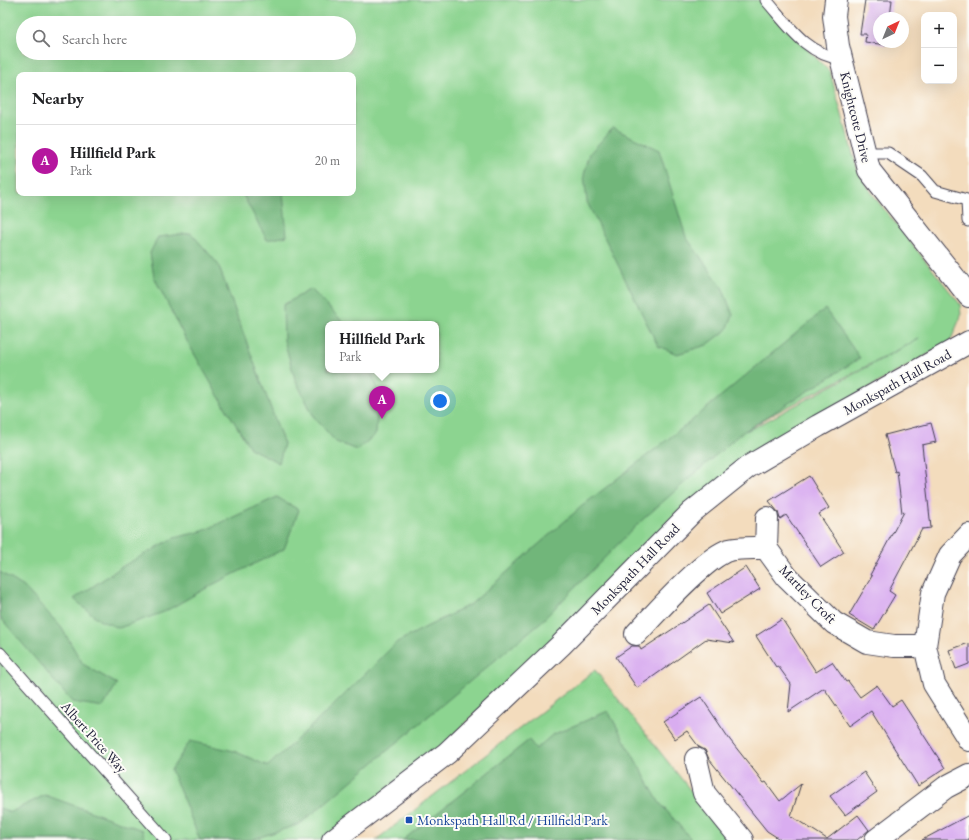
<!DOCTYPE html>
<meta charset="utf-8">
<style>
:root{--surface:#fff;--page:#f2f2f2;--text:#202124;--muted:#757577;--line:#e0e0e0;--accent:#b5179e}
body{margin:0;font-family:"EB Garamond",serif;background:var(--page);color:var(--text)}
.controls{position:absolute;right:12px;top:12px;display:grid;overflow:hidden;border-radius:8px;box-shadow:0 4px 16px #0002}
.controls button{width:36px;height:36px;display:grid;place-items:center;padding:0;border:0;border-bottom:1px solid var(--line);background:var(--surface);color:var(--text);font:20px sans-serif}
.compass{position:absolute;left:873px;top:12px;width:36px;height:36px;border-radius:50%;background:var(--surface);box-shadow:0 4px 16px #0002;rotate:43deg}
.you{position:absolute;left:440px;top:401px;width:14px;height:14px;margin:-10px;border:3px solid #fff;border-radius:50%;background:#1a73e8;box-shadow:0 0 0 6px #1a73e833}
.badge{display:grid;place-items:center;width:26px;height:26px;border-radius:50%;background:var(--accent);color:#fff;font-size:13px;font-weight:700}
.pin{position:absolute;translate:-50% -33px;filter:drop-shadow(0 1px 2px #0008)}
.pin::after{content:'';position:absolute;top:21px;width:14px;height:12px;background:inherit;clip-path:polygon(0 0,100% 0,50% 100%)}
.popup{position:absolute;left:325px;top:321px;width:114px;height:52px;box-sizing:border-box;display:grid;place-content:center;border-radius:8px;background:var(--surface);filter:drop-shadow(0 1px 3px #0005);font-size:13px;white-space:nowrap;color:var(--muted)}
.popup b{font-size:15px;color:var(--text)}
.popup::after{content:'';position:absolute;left:50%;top:100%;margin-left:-8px;border:8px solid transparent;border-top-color:var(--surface)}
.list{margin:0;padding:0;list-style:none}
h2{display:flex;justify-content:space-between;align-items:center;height:52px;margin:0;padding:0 16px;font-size:17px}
h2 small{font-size:13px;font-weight:400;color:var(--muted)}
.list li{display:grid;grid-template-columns:26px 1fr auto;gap:12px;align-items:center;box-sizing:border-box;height:72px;padding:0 16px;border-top:1px solid var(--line)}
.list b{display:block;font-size:15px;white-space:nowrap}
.list p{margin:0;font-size:13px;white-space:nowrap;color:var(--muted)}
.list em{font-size:13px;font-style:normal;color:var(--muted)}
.icon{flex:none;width:22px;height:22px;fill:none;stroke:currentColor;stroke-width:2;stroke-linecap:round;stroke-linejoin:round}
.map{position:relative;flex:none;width:969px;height:840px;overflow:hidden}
.search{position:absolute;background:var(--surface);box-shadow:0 4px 16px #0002;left:16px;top:16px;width:340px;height:44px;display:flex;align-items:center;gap:10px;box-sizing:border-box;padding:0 14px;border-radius:22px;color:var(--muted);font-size:15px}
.panel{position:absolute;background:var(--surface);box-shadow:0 4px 16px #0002;left:16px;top:72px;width:340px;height:124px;border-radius:8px}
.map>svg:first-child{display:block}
.green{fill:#8cd490;stroke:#577b66;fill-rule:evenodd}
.forest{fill:#71b67a;stroke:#4a6c5a}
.building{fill:#d9adf0}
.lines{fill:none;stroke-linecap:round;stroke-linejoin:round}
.lane-casing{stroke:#413e4e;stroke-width:13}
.street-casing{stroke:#413e4e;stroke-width:24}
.secondary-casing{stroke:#413e4e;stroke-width:24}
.lane{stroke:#fff;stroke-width:11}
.street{stroke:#fff;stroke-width:22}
.secondary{stroke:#fff;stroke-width:22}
.transit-dot{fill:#1a4fb4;stroke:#fdfcf7;stroke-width:1.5}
.labels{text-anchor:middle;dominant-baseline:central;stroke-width:4;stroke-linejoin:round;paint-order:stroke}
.street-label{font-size:14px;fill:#22223b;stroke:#fdfcf7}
.transit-label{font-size:14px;fill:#164399;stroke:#fdfcf7;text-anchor:start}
</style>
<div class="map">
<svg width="969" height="840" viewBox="0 0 969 840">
<rect width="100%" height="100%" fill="#fdfcf7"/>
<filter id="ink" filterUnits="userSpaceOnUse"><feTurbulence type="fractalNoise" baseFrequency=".025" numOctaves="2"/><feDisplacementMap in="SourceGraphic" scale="8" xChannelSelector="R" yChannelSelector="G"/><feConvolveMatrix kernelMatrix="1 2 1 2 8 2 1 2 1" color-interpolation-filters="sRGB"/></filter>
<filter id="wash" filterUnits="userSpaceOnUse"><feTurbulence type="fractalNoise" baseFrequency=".012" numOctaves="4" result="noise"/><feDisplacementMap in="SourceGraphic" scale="16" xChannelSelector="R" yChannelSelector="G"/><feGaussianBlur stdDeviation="0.9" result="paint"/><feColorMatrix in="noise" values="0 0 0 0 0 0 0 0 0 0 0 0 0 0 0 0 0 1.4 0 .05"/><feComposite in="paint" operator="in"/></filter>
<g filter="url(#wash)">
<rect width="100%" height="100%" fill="#f3dcbd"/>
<!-- green -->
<path class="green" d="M0 0H759L830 72 858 172 876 199 960 304 961 316 950 342 835 407 561 632 442 746 321 840H0ZM23 23H349V53H23ZM19 75H353V193H19ZM328 324H436V370H328ZM919 339 759 425 746 431 770 416Z
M595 670 730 840H376Z"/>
<!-- forest -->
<path class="forest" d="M613 128 659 150 686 237 722 287 733 315 727 330 707 345 677 354 658 346 587 202 584 175 590 153Z
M242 193H283L287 236 267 240Z
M191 233 218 264 284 444 279 463 250 448 216 392 183 334 154 277 150 253 158 237Z
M311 289 345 324H328V370H370L379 390 376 434 357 450 336 442 314 417 295 379 284 340 283 305Z
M825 309 860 358 740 434 641 521 542 621 300 824 251 840H200L171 770 190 741 234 751 268 766 333 706 397 642 471 604 582 506 690 422Z
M277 497 299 510 284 549 212 585 164 612 119 628 99 620 74 599 123 566 174 538 203 531Z
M0 572 24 587 61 627 83 664 117 684 103 707 72 702 0 617Z
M608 711 659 802 692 840H506L500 837 497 840H403L529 740 536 749 552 735Z
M45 795 142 830 146 840H0V808L11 812Z"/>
<g id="blocks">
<!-- building -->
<path class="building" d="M865 0H892L890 18H879V42H886V45L865 42 866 34H860Z
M931 423 936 442 922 445 931 528 922 529 889 591 895 595 874 630 849 615 872 576 870 575 904 512 902 513 897 471 895 472 885 435Z
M809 476 829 508 819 514 844 552 821 567 786 515 780 519 778 512 769 501Z
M746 567 760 589 720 614 707 593Z
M709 605 734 643 706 639 637 688 616 657 632 646H639L641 650Z
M782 619 816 672 832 662 846 682 848 681 860 697 877 685 892 706 901 700 945 768 918 786 871 711 850 726 824 688 788 712 791 684 778 666 776 667 756 636Z
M969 643V664L956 669 949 650Z
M701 697 730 740 764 783 766 782 780 801 801 784 791 816 827 839 858 815 869 830 857 840H781L767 831 709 759 705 750 699 747 687 731 675 739 663 722Z
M864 772 877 792 845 815 830 796Z
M969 815V840H922Z"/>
</g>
</g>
<g filter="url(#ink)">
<use href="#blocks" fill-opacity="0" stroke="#413e4e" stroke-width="1"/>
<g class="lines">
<defs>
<path id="lane" d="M766 0C788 25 807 55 842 59
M864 153H888L922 176 935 191 967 200 968 221
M0 653 166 840"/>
<path id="street" d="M836 0 834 16 838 46 869 170 969 296
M767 518 766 548 787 577 834 623 867 642 894 646H925
M969 535 950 555 933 593 925 646 934 684 969 740
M636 634C655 614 705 557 729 550 740 547 754 548 766 548
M696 759 704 793 742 840
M876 840 946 787 969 775"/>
<path id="secondary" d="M333 840 447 753 561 645 692 512 748 467 818 426 969 342"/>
</defs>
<!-- lane casing -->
<use href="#lane" class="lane-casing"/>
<!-- street casing -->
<use href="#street" class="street-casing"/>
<!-- secondary casing -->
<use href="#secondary" class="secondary-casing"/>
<!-- lane -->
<use href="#lane" class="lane"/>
<!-- street -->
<use href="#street" class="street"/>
<!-- secondary -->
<use href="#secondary" class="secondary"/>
</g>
</g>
<!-- markers -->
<rect class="transit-dot" x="405" y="816" width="8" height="8" rx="2"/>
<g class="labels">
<!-- street labels -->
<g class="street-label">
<text transform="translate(856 117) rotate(76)">Knightcote Drive</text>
<text transform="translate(897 382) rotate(-29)">Monkspath Hall Road</text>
<text transform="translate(635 569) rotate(-46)">Monkspath Hall Road</text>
<text transform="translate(808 594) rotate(46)">Martley Croft</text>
<text transform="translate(94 737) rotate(48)">Albert Price Way</text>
</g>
<!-- transit labels -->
<g class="transit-label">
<text x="417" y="820">Monkspath Hall Rd / Hillfield Park</text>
</g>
</g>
</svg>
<div class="controls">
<button>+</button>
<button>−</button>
</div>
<svg class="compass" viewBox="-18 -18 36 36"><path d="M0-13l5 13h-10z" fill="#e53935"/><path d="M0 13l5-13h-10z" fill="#757577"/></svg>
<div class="you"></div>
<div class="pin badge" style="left:382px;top:419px">A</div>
<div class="popup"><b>Hillfield Park</b>Park</div>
<div class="search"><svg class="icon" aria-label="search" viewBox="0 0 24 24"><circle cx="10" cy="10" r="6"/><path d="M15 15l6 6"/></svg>Search here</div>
<section class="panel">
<h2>Nearby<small></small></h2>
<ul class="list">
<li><span class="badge">A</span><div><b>Hillfield Park</b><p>Park</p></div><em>20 m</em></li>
</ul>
</section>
</div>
